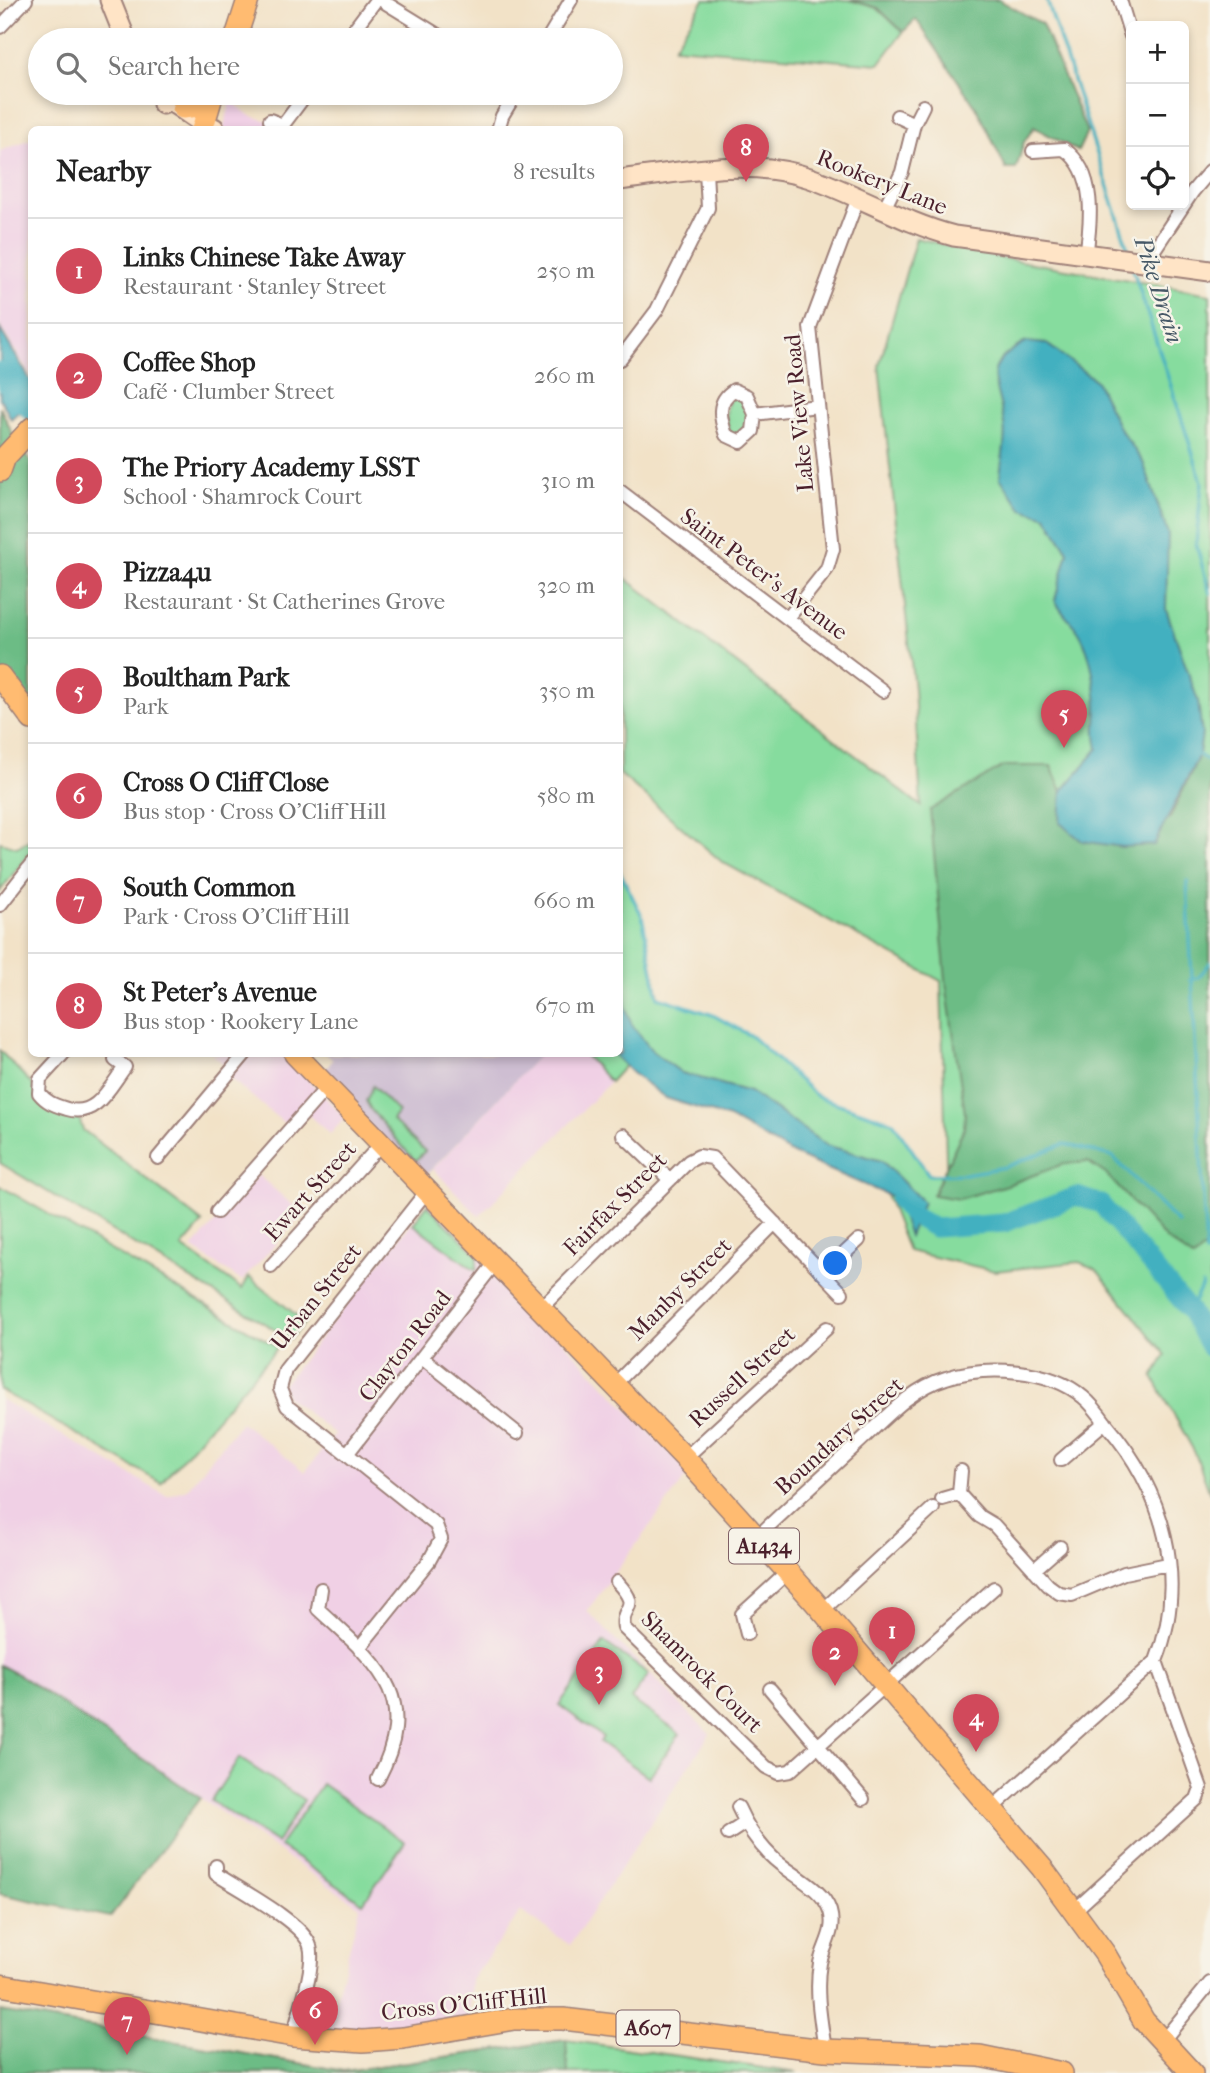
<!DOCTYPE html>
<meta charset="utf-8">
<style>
:root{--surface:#fff;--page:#f2f2f2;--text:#222;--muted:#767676;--line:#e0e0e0;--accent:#d1495b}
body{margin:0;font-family:"IM FELL French Canon",serif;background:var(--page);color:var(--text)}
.controls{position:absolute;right:21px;top:21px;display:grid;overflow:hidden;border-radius:10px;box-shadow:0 4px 10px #0003}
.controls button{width:63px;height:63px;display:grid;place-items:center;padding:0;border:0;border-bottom:2px solid var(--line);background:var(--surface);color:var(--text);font:35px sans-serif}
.you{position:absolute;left:836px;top:1264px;width:24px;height:24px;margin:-18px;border:5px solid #fff;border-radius:50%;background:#1a73e8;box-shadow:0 0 0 10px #1a73e833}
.badge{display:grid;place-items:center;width:46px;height:46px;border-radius:50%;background:var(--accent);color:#fff;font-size:23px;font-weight:700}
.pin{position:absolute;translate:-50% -58px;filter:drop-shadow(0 2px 4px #0008)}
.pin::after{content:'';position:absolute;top:37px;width:24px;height:21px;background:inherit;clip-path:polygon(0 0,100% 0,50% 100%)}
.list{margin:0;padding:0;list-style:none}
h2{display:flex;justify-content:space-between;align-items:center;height:91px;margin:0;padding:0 28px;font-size:30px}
h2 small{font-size:23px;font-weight:400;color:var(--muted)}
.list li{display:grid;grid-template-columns:46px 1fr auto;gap:21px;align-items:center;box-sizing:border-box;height:105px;padding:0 28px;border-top:2px solid var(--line)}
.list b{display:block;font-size:26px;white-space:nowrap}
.list p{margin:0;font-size:23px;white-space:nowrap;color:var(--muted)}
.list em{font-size:23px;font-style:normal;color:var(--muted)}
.icon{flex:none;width:38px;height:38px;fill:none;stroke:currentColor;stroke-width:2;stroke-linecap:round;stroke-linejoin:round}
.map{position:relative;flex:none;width:1210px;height:2073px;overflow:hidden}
.search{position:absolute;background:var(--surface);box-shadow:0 4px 10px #0003;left:28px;top:28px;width:595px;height:77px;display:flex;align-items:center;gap:18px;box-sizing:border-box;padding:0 24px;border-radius:38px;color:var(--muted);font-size:26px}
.panel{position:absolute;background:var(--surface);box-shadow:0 4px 10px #0003;left:28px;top:126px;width:595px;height:931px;border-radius:10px}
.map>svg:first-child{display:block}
.built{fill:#f0d0e5}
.industrial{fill:#cebed2}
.green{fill:#86dc9e;stroke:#687e64;stroke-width:2}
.forest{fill:#6cbc85;stroke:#5b6e58;stroke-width:2}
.water{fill:#43b0c0;stroke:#466876;stroke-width:2}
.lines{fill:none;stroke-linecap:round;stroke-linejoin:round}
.stream{stroke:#43b0c0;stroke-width:3.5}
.river{stroke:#43b0c0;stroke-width:19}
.street-casing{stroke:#9e8079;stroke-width:16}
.secondary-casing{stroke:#9e8079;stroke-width:23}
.primary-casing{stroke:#9e8079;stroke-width:24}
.street{stroke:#fff;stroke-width:12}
.secondary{stroke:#ffe4c6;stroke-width:19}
.primary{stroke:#ffbb71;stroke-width:21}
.labels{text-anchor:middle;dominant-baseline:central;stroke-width:5;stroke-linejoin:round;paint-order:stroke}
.shield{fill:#f7f3e8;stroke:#7e5f64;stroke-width:2}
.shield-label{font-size:21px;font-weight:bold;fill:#4a1f2b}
.street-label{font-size:23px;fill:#4a1f2b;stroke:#f7f3e8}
.water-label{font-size:24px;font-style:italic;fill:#475967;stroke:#f7f3e8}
</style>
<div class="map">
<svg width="1210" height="2073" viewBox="0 0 1210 2073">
<rect width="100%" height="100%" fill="#f7f3e8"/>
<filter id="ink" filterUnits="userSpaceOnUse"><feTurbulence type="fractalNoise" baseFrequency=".0143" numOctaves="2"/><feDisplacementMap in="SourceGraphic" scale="14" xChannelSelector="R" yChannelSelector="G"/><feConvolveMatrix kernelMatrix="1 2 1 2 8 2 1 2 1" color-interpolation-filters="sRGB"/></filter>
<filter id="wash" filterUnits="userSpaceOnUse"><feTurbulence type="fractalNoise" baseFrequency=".00686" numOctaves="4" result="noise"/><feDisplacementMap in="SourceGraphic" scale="28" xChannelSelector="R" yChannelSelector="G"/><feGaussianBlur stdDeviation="1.57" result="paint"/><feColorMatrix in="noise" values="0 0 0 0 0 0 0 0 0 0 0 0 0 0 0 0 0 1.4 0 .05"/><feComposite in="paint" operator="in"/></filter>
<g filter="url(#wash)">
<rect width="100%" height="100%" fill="#f2e2c7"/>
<!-- built -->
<path class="built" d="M231 101 249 115 293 129 223 130Z
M31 139H32L31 376 0 326V151Z
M212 1054H283L345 1118 330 1134 305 1112 290 1128 226 1075 231 1070Z
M540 1054H584L610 1082 479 1216 433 1169Z
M258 1175 303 1214 242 1281 192 1248Z
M428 1202 689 1473 587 1611 710 1734 570 1945 521 1911 471 1980 469 2019 327 2034 360 1907 21 1676 0 1665V1399L167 1496 187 1489 241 1422 305 1472 335 1434 287 1397 282 1386Z"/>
<!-- industrial -->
<path class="industrial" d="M326 1054H540L418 1184 319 1077 333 1060Z"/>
<!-- green -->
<path class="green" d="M704 0H850L877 8 903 32 879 64 674 47Z
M916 238 997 257 1210 294V1240L1194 1258 1210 1242V1494L1195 1453 1153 1377 1166 1355 1096 1269 1079 1262 995 1271 908 1251 876 1169 634 1056 610 1082 584 1054H620V872L642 916 659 997 713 1015 751 1036 818 1097 893 1122 929 1174H942L933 1194H947L941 981 722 862 620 774V574L921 806 914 689 879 366Z
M732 396 739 397 750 412 745 436 730 434C726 420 723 409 732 396Z
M29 840 31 851 0 891V842L17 847Z
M0 1051 32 1084 44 1107 79 1118 83 1130 203 1223 182 1247 242 1289 249 1277 305 1322 290 1339 0 1163Z
M373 1086 398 1112 392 1120 425 1151 415 1161 371 1110 366 1101Z
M0 1186 278 1347 161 1483 0 1390Z
M427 1205 478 1255 476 1271 413 1224Z
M604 1642 649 1674 631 1699 680 1734 649 1777 600 1742 603 1737 559 1705Z
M239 1758 304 1800 276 1843 211 1801Z
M322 1784 405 1842 363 1903 279 1846Z
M0 2011 344 2071 566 2040 798 2073H0Z"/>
<!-- forest -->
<path class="forest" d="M850 0H999L1042 24 1087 132 1078 151 1034 127 1024 142 1016 169H1006L979 112 916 19 903 32 878 8Z
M0 407 16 441 31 462V717L0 684Z
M1199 755 1210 762V1242L1194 1259 1166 1239 1107 1175 1088 1162 1063 1164 1010 1184 959 1199 933 1195 964 1128 965 1113 947 991 930 810 1004 766H1051L1062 791 1060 823 1170 818Z
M0 1665 21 1676 200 1798 110 1917 0 1894Z
M0 2011 344 2071 566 2040 568 2073H1Z"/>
<!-- water -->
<path class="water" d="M0 329 31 381V401L11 419 0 398Z
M1026 342 1047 344 1096 381 1118 426 1143 462 1168 534 1166 609 1198 701 1202 734 1199 755 1154 845 1122 847 1082 841 1060 823 1062 791 1098 749C1092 725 1099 716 1096 695 1094 675 1089 648 1078 631 1070 620 1061 613 1055 600L1068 552 1047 517 1022 509 1000 478C1001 459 1007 442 1004 424 998 380 977 368 1026 342Z
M620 947 626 1008 632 1025 653 1052 682 1073 750 1092 826 1145 882 1161 923 1202 909 1236 895 1198 793 1154 729 1118 666 1098 632 1073 613 1054H620Z"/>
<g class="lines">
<!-- stream -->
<path class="stream" d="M1047 0 1129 252
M1132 266 1202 482 1196 544 1210 593
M1199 755 1210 762
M620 872 642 916 658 997 713 1015 751 1036 818 1097 893 1122 929 1175 965 1174 1005 1167 1064 1144 1112 1156 1178 1223
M1187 881 1206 1253
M1190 980 1198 978 1210 963
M1190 1311 1202 1285"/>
<!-- river -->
<path class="river" d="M0 371 8 386 32 412
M899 1200 910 1214 935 1228 1004 1223 1077 1196 1101 1204 1190 1311 1210 1348"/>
</g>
</g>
<g filter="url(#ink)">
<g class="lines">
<defs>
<path id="street" d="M381 0 446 40
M1120 0 1131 36
M0 27 26 0
M346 40 376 0
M547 40 571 0
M270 120 283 125 307 93
M914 124 923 106
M498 130 502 116 516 93
M1033 151 1064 149C1097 172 1091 222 1086 256
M884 209 902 172 914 124 897 116
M1146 262 1193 191 1210 171
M620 359 657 310 708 208 706 171
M734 390 747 396 755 414 753 431 741 442 726 435C720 418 716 401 734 390Z
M755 414 817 406
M620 491 883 691
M788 618 827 569 833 549 810 327 858 198
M0 905 32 864
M63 1054 40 1079 39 1093C47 1103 55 1105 67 1109 96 1118 109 1088 125 1067L115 1060
M623 1135 670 1180
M158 1158 245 1054
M217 1212 327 1087
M271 1266 380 1145
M823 1273 859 1240
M540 1309 689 1161 699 1156 712 1158 842 1293
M423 1358 517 1433
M615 1384 775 1223
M347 1454 495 1263
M685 1458 827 1328
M1061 1460 1105 1422
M961 1471 959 1494 979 1516 994 1525 1048 1585 1059 1593 1072 1595 1124 1573 1168 1564
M942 1499 959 1494
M757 1537C789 1507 821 1477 854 1447 882 1422 909 1389 946 1378 986 1365 1049 1368 1083 1397 1092 1404 1100 1415 1107 1425 1163 1490 1189 1578 1156 1661L991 1809
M1034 1570 1060 1547
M617 1582C643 1610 620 1604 624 1628L766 1767 778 1773 790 1771 994 1588
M321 1589 318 1609C376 1663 422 1695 378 1779
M822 1611 933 1508
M747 1634 742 1614 788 1572
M359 1648 429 1561 441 1539 436 1525 287 1406 280 1389 285 1370 426 1192
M770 1689 863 1799
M738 1807C746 1825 757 1842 771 1856 788 1874 822 1886 830 1911 836 1931 824 1944 820 1963 815 1991 821 2022 825 2050
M728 1834 745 1823
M216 1866V1874C237 1888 304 1923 310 1946 316 1966 298 2015 293 2036
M1075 1910 1197 1799 1201 1788 1156 1661
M1161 2043 1210 1983"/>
<path id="secondary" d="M110 0 126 40
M163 104 169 101C185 109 197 123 214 128
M620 180C680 172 751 157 810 178 859 195 904 223 954 236L1210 271"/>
<path id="primary" d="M235 40 248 0
M183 108 209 104
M202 130 213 93
M0 471 5 457 32 428
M0 676 32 719
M295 1054 685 1458 814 1601 1042 1868 1105 1954 1144 2021 1192 2073
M0 1985 293 2036 363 2041 403 2038 514 2019H563L825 2050 980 2056 1062 2073"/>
</defs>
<!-- street casing -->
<use href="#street" class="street-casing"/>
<!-- secondary casing -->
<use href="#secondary" class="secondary-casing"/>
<!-- primary casing -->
<use href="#primary" class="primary-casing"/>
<!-- street -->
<use href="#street" class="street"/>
<!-- secondary -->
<use href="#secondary" class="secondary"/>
<!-- primary -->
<use href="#primary" class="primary"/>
</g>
</g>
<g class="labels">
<!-- shield labels -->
<g class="shield">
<rect x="729" y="1528.5" width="70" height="35" rx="5"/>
<rect x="616.5" y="2010.5" width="63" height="35" rx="5"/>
</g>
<g class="shield-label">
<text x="764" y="1546">A1434</text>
<text x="648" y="2028">A607</text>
</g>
<!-- street labels -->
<g class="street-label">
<text transform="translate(882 182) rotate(22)">Rookery Lane</text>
<text transform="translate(799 413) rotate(-95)">Lake View Road</text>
<text transform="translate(764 574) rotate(37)">Saint Peter's Avenue</text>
<text transform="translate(310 1191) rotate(-48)">Ewart Street</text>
<text transform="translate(615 1204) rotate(-45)">Fairfax Street</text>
<text transform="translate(680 1289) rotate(-45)">Manby Street</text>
<text transform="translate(316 1297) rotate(-51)">Urban Street</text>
<text transform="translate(405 1346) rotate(-52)">Clayton Road</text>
<text transform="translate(742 1377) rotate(-43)">Russell Street</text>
<text transform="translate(839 1436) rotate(-42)">Boundary Street</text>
<text transform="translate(702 1672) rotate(45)">Shamrock Court</text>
<text transform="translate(464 2004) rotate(-6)">Cross O'Cliff Hill</text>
</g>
<!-- water labels -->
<g class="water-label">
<text transform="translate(1159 290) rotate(72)">Pike Drain</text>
</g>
</g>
</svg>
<div class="controls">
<button>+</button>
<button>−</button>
<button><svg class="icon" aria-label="locate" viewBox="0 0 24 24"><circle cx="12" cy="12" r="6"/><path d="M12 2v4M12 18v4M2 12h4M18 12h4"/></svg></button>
</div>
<div class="you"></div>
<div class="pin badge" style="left:892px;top:1665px">1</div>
<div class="pin badge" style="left:835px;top:1686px">2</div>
<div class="pin badge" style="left:599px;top:1705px">3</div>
<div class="pin badge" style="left:976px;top:1752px">4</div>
<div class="pin badge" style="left:1064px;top:748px">5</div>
<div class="pin badge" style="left:315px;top:2045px">6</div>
<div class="pin badge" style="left:127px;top:2055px">7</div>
<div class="pin badge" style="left:746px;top:182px">8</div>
<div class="search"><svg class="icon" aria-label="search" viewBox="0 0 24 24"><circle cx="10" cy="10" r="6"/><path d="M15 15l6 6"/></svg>Search here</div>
<section class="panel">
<h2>Nearby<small>8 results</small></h2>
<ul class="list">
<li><span class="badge">1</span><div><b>Links Chinese Take Away</b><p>Restaurant · Stanley Street</p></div><em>250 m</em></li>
<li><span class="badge">2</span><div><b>Coffee Shop</b><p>Café · Clumber Street</p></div><em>260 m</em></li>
<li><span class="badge">3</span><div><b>The Priory Academy LSST</b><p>School · Shamrock Court</p></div><em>310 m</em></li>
<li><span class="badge">4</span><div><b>Pizza4u</b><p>Restaurant · St Catherines Grove</p></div><em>320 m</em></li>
<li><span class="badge">5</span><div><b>Boultham Park</b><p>Park</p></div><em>350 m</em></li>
<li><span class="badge">6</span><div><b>Cross O Cliff Close</b><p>Bus stop · Cross O'Cliff Hill</p></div><em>580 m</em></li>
<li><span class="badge">7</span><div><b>South Common</b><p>Park · Cross O'Cliff Hill</p></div><em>660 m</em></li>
<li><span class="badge">8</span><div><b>St Peter's Avenue</b><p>Bus stop · Rookery Lane</p></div><em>670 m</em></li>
</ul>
</section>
</div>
